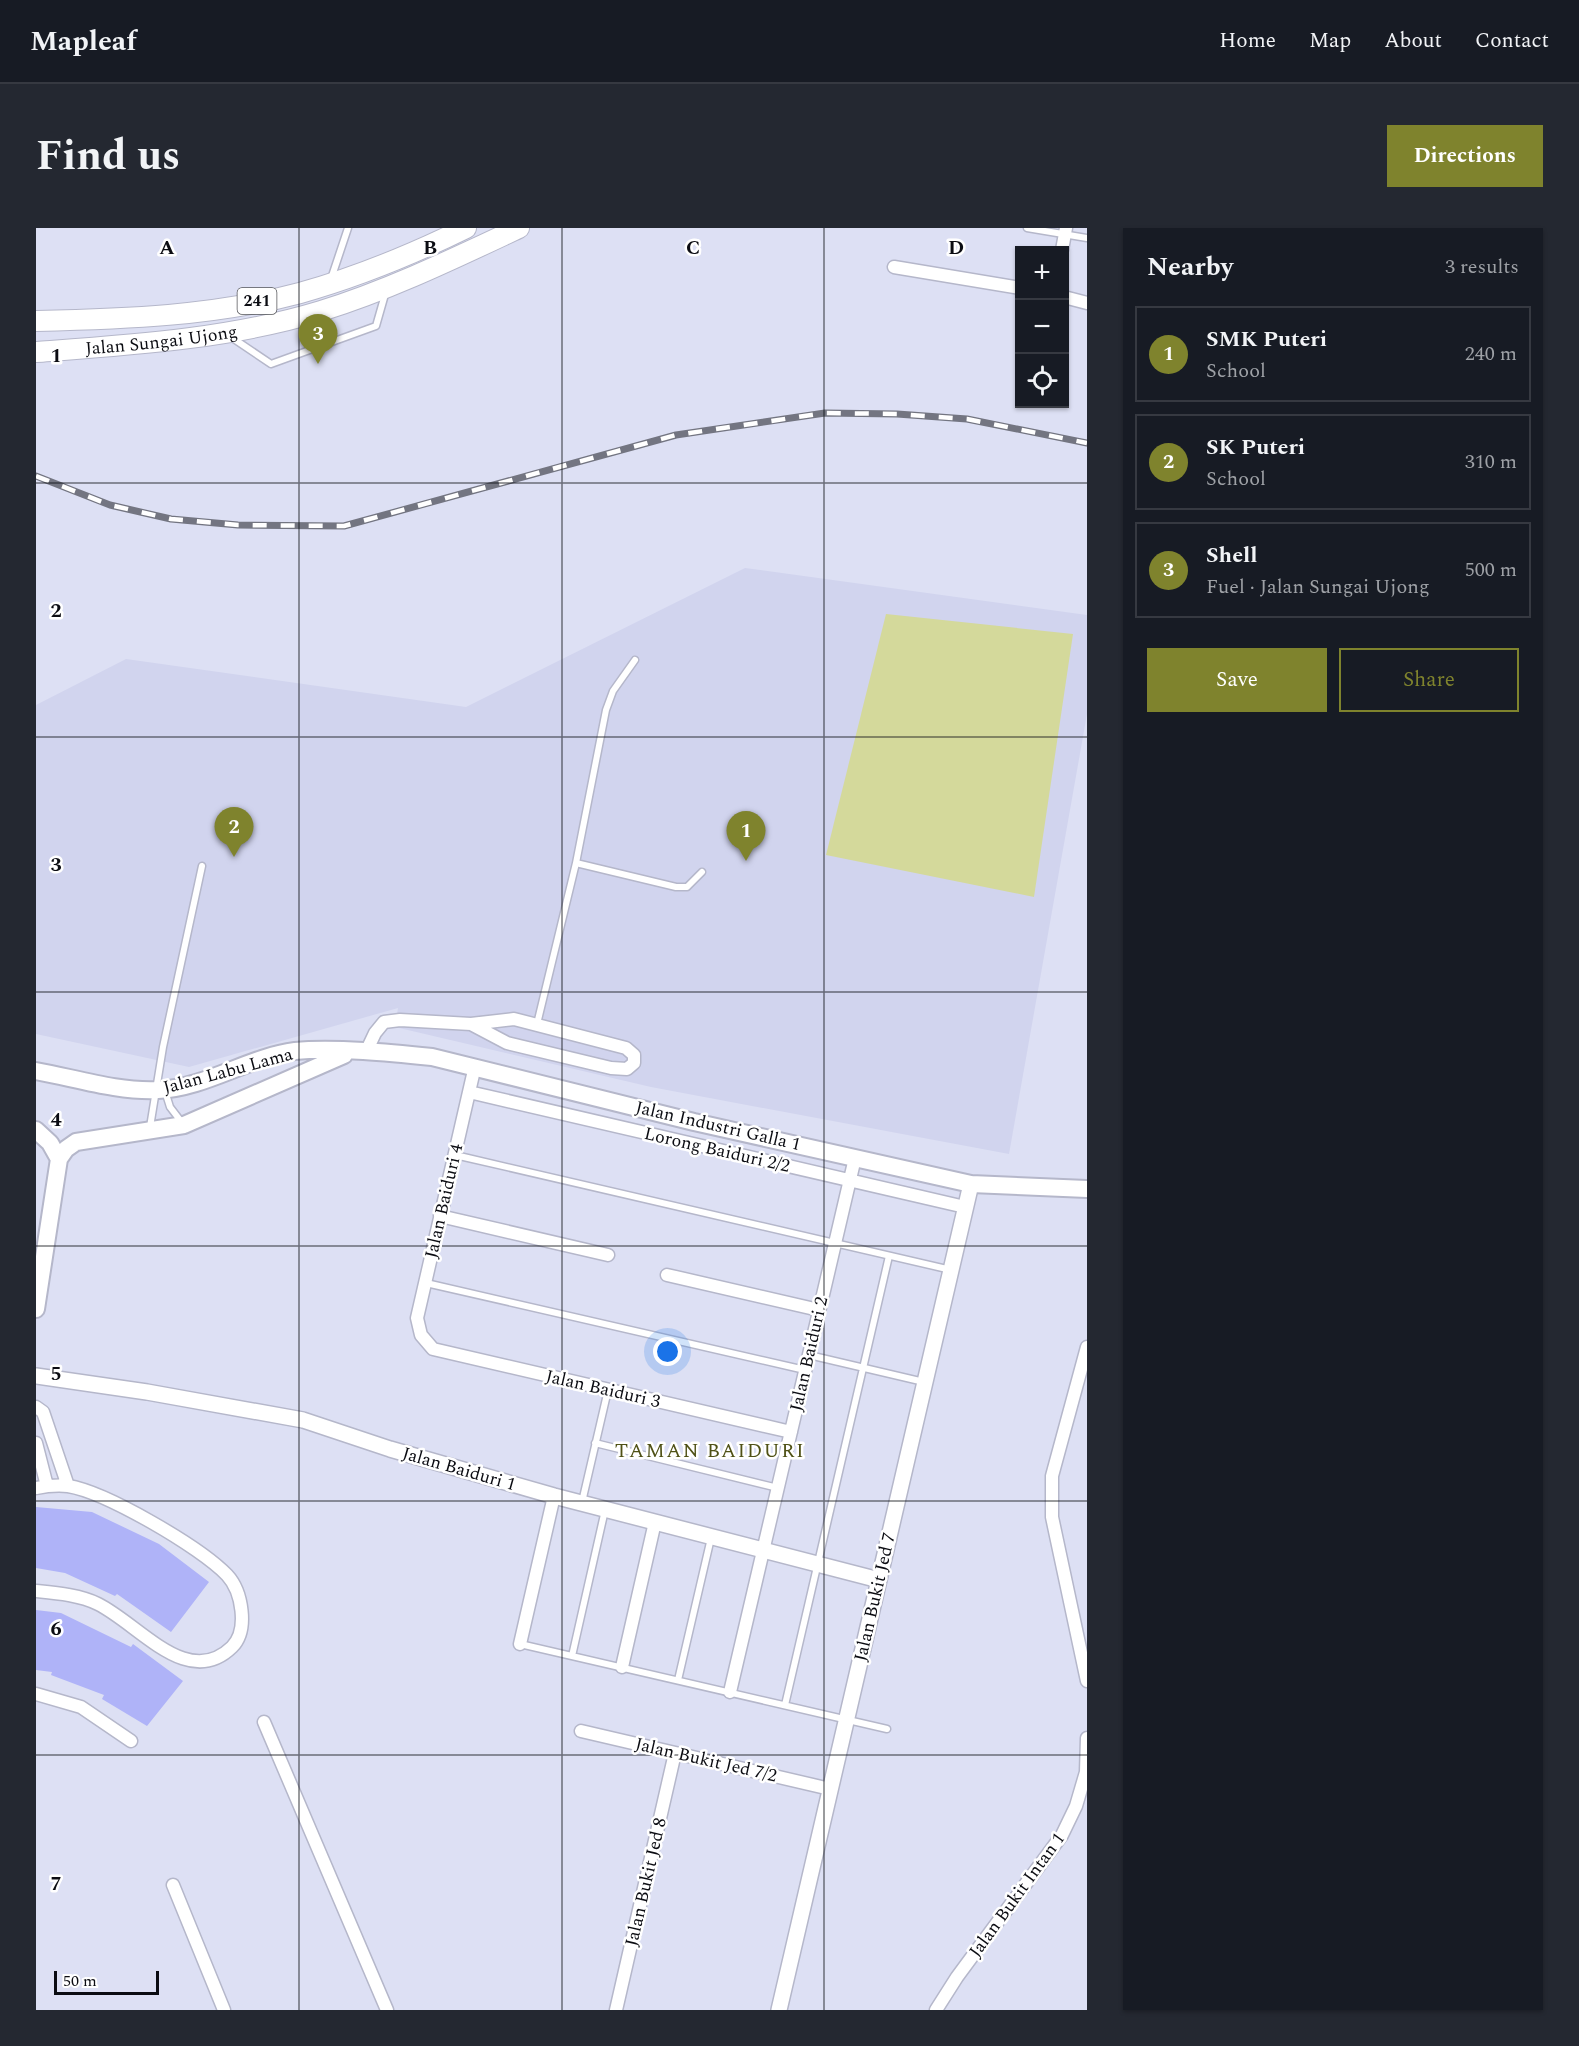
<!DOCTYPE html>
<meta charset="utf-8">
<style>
:root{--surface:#171b24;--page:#242831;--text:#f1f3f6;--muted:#9ea1a6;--line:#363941;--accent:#7f832d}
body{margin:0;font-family:Spectral,serif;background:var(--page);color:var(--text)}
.controls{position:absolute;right:18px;top:18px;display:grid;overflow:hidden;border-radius:0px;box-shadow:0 2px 4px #0004}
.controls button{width:54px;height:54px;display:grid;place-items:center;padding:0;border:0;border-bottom:2px solid var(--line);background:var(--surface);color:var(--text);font:30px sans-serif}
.scale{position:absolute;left:18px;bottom:15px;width:105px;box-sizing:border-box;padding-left:6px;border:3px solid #0b0c12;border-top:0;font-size:16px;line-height:21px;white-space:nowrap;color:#0b0c12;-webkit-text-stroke:4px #fff;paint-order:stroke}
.you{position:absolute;left:632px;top:1124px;width:21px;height:21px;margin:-15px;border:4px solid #fff;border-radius:50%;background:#1a73e8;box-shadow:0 0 0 9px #1a73e833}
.badge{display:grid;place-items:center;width:39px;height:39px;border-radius:50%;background:var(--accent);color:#fff;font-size:20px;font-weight:700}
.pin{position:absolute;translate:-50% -50px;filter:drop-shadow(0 2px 3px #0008)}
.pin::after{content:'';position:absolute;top:32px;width:21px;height:18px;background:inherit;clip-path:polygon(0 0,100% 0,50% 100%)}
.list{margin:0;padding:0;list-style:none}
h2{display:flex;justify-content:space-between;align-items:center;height:78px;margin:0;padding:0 24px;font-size:26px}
h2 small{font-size:20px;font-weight:400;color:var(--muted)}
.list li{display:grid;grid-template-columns:39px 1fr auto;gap:18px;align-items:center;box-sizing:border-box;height:96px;margin:0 12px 12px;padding:0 12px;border:2px solid var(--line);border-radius:0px}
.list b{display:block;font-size:22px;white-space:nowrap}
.list p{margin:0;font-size:20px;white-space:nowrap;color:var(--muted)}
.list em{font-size:20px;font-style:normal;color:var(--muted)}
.actions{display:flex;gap:12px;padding:18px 24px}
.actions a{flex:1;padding:14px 0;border:2px solid var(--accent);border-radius:0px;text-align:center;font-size:21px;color:var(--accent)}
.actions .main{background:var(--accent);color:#fff}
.icon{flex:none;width:33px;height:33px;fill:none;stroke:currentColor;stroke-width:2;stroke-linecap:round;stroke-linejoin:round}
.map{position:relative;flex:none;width:1051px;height:1782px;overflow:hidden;border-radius:0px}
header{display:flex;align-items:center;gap:36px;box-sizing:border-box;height:84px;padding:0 30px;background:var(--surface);border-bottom:2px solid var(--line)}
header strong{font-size:28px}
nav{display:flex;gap:33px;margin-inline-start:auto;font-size:21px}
.intro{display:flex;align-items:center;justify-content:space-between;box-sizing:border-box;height:144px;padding:0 36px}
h1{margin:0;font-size:42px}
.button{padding:15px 27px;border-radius:0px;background:var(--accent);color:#fff;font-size:21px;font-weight:700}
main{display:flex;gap:36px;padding:0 36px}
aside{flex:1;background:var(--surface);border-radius:0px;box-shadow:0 2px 4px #0004}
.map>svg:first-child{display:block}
.built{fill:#d1d4ee}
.green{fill:#d4d99b}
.building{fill:#afb3f8}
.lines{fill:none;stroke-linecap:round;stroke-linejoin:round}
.service-casing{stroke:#b5b7ca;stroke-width:9}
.minor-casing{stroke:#b5b7ca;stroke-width:15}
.tertiary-casing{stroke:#b5b7ca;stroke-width:18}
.secondary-casing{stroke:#b5b7ca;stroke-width:20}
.trunk-casing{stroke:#b5b7ca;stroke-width:22}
.service{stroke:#fff;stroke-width:6}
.minor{stroke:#fff;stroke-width:12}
.tertiary{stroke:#fff;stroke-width:15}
.secondary{stroke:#fff;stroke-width:16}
.trunk{stroke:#fff;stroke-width:20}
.rail-casing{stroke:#737581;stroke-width:7}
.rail{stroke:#fff;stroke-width:4.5;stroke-dasharray:14;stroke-linecap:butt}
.grid{fill:none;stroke:#0b0c12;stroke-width:1.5;stroke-opacity:0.55}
.labels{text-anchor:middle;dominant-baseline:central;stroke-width:5;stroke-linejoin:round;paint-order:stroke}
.shield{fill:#fff;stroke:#545559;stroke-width:1.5}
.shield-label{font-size:16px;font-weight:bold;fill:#0b0c12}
.street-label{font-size:18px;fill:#0b0c12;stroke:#fff}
.neighbourhood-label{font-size:20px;letter-spacing:1.5px;fill:#4f5116;stroke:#fff}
.grid-label{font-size:20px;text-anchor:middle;font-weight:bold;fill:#0b0c12;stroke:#fff;stroke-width:5;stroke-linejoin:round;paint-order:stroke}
</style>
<header>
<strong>Mapleaf</strong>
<nav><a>Home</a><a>Map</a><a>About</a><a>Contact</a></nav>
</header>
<div class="intro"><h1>Find us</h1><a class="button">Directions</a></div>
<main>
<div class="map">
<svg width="1051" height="1782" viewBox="0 0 1051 1782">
<rect width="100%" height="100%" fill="#dde0f4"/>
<!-- built -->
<path class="built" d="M709 340 1051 387V486L973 926 615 859 359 799 362 780 153 839 0 806V477L90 431 430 479Z"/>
<!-- green -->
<path class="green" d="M850 386 1037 406 998 669 790 627Z"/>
<!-- building -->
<path class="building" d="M0 1279 56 1284 123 1316 173 1354 135 1404 81 1366 79 1368 29 1345 0 1340Z
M0 1382 25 1385 95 1419 97 1416 147 1453 111 1498 66 1471 68 1467 15 1447 16 1444 0 1442Z"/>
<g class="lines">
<defs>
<path id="service" d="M991 0 1051 10
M295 51 312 0
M195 109 235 136 340 98 350 63
M540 635 640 659H651L666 644
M501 796 540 635 570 482 577 463 599 432
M129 863 134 879 147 896
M114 899 127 819 166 638
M419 927 915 1042
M390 1055 769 1142
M773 1127 888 1154
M559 1215 742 1260
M546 1274 572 1162
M484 1416 851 1501
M536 1428 569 1282
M642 1452 675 1310
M749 1477 853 1028"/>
<path id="minor" d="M1026 22 1030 0
M858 39 984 60
M1028 69 1051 75
M330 824 339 805 348 794 364 792 435 796 478 791 590 820 598 827V835L591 841 575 840 471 815 435 796
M439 838 381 1090 385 1107 397 1121 755 1204
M433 864 929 979
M404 988 572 1027
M631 1047 783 1082
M1051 1119 1016 1248V1289L1051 1453
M0 1179 7 1184 32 1258
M0 1215 11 1258
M0 1260C10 1258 22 1257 32 1258 70 1264 164 1319 191 1347 206 1363 213 1402 196 1419 152 1462 104 1397 62 1376 44 1367 20 1365 0 1363
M484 1416 518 1268
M586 1439 619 1294
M694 1464 819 930
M0 1466 45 1479 95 1513
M228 1494 351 1782
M545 1503 794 1561
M137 1657 188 1782
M580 1782 639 1525
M900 1782 921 1749 1026 1607 1040 1578 1050 1544 1051 1510"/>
<path id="tertiary" d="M0 1148 111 1164 267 1192 354 1221 518 1268 843 1352
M743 1782 935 956"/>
<path id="secondary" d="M0 843C39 850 82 864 122 862 170 860 212 829 259 823 298 819 357 825 396 829L658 894 935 956 1051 961
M0 902 14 915 23 931
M0 1081 23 931 30 921 40 914 148 897 308 827"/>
<g id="trunk">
<path d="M0 93C88 91 178 88 264 65 321 49 377 26 430 0"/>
<path id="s1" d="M0 124C95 117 193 111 285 83 353 62 419 30 483 0"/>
</g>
</defs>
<!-- service casing -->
<use href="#service" class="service-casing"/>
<!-- minor casing -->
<use href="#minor" class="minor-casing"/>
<!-- tertiary casing -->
<use href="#tertiary" class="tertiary-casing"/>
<!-- secondary casing -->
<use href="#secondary" class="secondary-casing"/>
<!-- trunk casing -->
<use href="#trunk" class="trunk-casing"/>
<!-- service -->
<use href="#service" class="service"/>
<!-- minor -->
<use href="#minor" class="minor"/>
<!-- tertiary -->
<use href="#tertiary" class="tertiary"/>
<!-- secondary -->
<use href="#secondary" class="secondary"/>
<!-- trunk -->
<use href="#trunk" class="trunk"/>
<defs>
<path id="rail" d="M0 248 74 277 135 291 202 297 308 298 640 207 789 185 861 186 931 191 1051 215"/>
</defs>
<!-- rail casing -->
<use href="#rail" class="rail-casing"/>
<!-- rail -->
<use href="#rail" class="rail"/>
</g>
<!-- grid -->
<path class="grid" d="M263 0V1782M526 0V1782M788 0V1782M0 255H1051M0 509H1051M0 764H1051M0 1018H1051M0 1273H1051M0 1527H1051"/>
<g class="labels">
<!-- shield labels -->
<rect class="shield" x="201.5" y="60" width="39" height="26" rx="4.5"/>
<g class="shield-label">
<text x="221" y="73">241</text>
</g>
<!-- street labels -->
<g class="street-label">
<text stroke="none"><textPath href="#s1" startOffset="126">Jalan Sungai Ujong</textPath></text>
<text transform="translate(192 843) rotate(-15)">Jalan Labu Lama</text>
<text transform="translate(682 898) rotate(13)">Jalan Industri Galla 1</text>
<text transform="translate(681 922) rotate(13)">Lorong Baiduri 2/2</text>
<text transform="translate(408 973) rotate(-77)">Jalan Baiduri 4</text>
<text transform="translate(773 1126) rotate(-77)">Jalan Baiduri 2</text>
<text transform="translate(567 1161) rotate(13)">Jalan Baiduri 3</text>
<text transform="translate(423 1241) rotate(16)">Jalan Baiduri 1</text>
<text transform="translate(839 1369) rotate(-77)">Jalan Bukit Jed 7</text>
<text transform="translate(670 1532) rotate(13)">Jalan Bukit Jed 7/2</text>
<text transform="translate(610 1654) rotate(-77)">Jalan Bukit Jed 8</text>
<text transform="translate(981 1667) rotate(-54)">Jalan Bukit Intan 1</text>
</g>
<!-- neighbourhood labels -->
<g class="neighbourhood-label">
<text x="674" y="1223">TAMAN BAIDURI</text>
</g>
</g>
<g class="grid-label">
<text x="131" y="26">A</text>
<text x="394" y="26">B</text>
<text x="657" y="26">C</text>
<text x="920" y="26">D</text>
<text x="20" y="134">1</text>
<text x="20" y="389">2</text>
<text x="20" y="643">3</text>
<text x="20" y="898">4</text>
<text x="20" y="1152">5</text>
<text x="20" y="1407">6</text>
<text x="20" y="1662">7</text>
</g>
</svg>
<div class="controls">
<button>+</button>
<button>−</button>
<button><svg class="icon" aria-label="locate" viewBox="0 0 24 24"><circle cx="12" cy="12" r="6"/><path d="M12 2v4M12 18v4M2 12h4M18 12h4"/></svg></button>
</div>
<div class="scale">50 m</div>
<div class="you"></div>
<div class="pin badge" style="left:710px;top:633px">1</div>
<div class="pin badge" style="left:198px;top:629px">2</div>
<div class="pin badge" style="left:282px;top:136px">3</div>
</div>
<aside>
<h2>Nearby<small>3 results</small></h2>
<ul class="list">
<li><span class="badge">1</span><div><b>SMK Puteri</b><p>School</p></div><em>240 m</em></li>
<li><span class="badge">2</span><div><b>SK Puteri</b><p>School</p></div><em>310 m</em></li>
<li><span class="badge">3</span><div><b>Shell</b><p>Fuel · Jalan Sungai Ujong</p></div><em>500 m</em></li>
</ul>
<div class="actions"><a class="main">Save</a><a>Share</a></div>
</aside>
</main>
